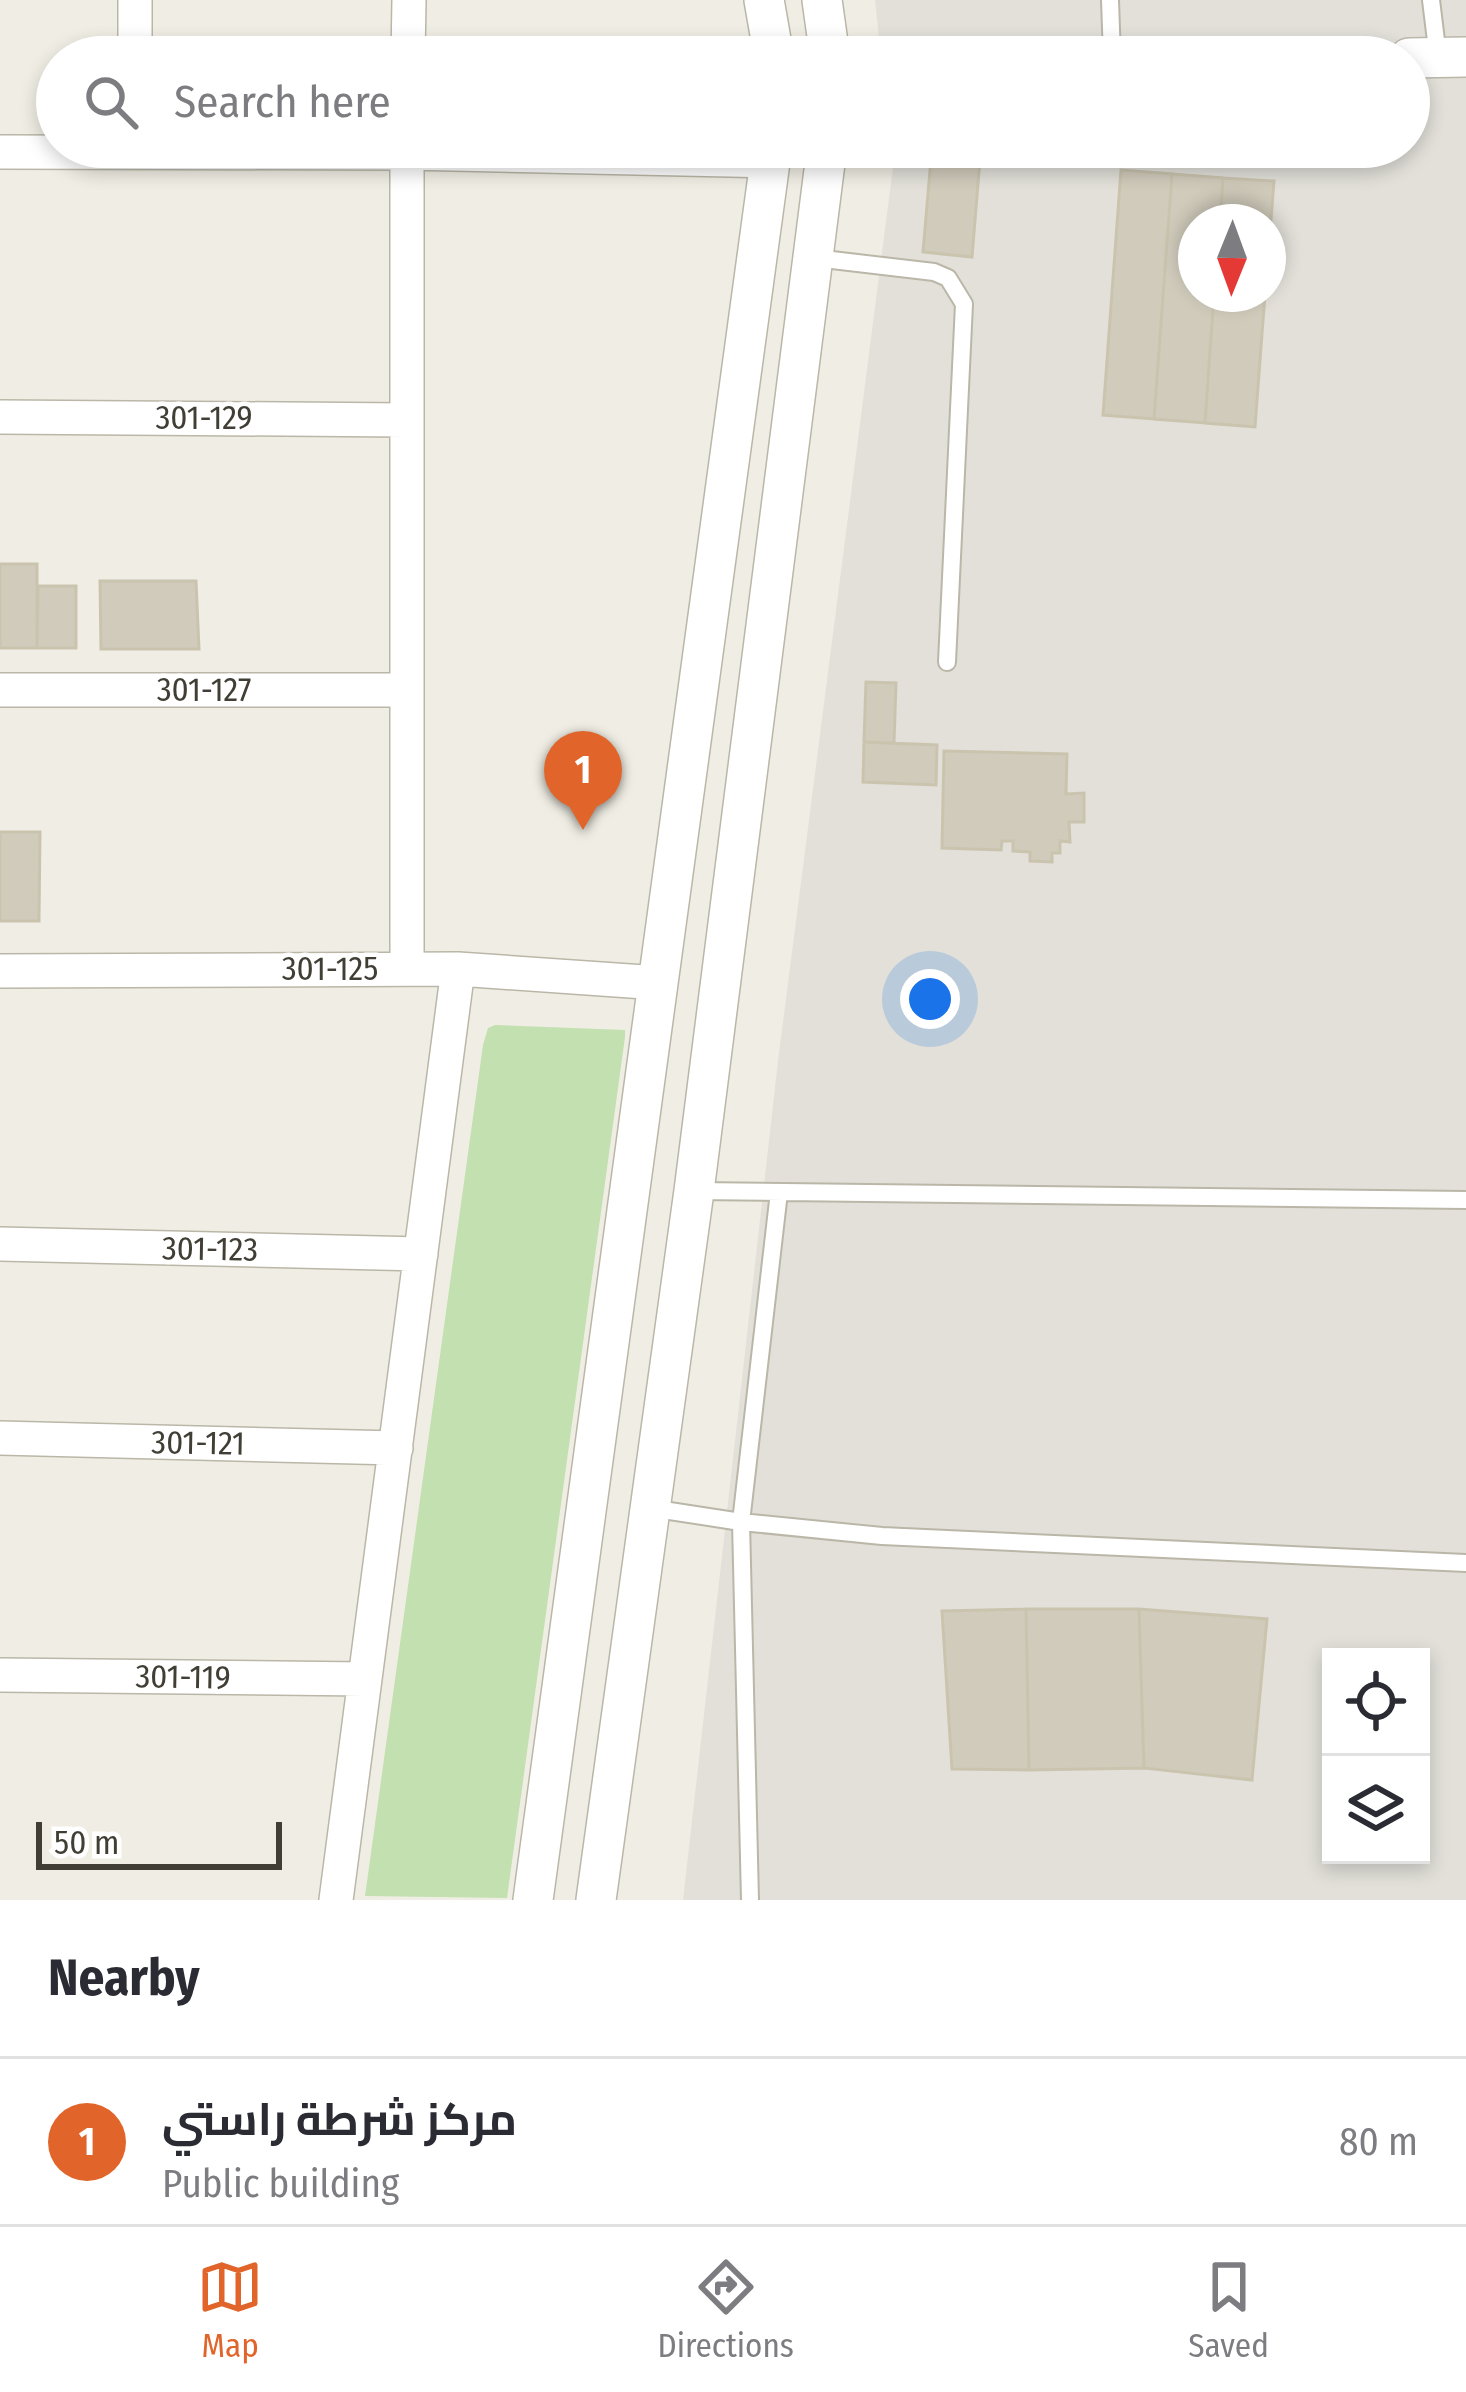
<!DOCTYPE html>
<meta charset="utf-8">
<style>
:root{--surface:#fff;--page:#f7f7f7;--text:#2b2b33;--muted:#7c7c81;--line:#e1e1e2;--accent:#e1652a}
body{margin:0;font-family:"Fira Sans Condensed",Cairo,sans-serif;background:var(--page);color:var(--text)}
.controls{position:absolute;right:36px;bottom:36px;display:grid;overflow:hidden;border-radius:0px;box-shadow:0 6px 18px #0003}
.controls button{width:108px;height:108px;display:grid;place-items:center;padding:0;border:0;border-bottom:3px solid var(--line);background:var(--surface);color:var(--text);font:60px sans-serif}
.compass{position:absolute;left:1178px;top:204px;width:108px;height:108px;border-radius:50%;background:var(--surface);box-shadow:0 6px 18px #0003;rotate:181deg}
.scale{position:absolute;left:36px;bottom:30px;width:246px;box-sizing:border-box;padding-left:12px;border:6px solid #413f35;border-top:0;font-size:33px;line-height:42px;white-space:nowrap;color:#413f35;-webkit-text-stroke:9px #fff;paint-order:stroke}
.you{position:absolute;left:930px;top:999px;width:42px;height:42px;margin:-30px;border:9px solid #fff;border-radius:50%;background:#1a73e8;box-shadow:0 0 0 18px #1a73e833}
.badge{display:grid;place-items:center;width:78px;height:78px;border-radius:50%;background:var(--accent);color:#fff;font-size:39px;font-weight:700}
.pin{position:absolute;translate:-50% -99px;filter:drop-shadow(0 3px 6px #0008)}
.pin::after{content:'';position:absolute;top:63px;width:42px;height:36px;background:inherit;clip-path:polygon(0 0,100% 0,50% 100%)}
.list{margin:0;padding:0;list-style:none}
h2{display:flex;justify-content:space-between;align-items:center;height:156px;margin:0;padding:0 48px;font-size:51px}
h2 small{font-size:39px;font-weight:400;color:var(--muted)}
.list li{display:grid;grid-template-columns:78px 1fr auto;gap:36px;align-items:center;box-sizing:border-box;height:168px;padding:0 48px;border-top:3px solid var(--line)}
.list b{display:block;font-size:45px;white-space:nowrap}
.list p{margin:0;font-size:39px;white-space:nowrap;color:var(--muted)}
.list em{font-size:39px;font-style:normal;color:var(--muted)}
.icon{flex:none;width:66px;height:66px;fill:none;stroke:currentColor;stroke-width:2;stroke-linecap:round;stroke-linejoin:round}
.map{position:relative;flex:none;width:1466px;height:1900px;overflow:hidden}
.search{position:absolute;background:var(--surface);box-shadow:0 6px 18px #0003;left:36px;right:36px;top:36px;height:132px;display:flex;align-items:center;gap:30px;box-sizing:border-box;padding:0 42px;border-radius:66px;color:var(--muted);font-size:45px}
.sheet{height:324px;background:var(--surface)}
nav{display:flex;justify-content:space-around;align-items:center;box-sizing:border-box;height:168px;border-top:3px solid var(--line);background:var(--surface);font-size:33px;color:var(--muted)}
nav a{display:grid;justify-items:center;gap:6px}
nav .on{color:var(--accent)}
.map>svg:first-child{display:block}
.industrial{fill:#e2e0d9;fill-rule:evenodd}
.green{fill:#c3e0b1}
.building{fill:#d0cbbb;stroke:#cac4af;stroke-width:3}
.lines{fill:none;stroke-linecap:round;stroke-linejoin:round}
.service-casing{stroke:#bab7a8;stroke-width:20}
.minor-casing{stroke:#bab7a8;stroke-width:36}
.tertiary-casing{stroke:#bab7a8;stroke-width:42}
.service{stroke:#fff;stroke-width:16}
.minor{stroke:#fff;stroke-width:33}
.tertiary{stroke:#fff;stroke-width:39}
.labels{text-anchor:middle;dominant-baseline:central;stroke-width:9;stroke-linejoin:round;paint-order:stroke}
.street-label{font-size:33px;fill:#413f35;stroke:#fff}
</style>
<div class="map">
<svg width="1466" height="1900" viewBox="0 0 1466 1900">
<rect width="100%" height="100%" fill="#f0eee4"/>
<!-- industrial -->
<path class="industrial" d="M875 0H1466V1900H683L778 1061 893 167 891 147H1409V57H881ZM1196 222H1268V294H1196ZM1331 1657H1421V1855H1331Z"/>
<!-- green -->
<path class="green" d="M495 1025 625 1030V1037L507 1898 365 1896 483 1045 488 1028Z"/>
<!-- building -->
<path class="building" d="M932 147H981L972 257 923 252Z
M1121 170 1172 174 1154 419 1103 415Z
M1172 174 1223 178 1220 222H1196V294H1214L1205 423 1154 419Z
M1223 178 1274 181 1268 258V222H1220Z
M1214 294H1265L1255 427 1205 423Z
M0 564H37V648H0Z
M100 581H196L199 649H101Z
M38 586H76V648H37Z
M866 682 896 683 894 743 864 742Z
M864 742 937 745 936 785 863 782Z
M944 751 1067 754 1066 794 1084 793V822H1069L1070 842 1060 841V853H1052V862L1030 861V852L1013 851V841H1002L1001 850 942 848Z
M0 832H40L39 921H0Z
M1026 1609H1139L1144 1768 1029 1770Z
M1026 1609 1029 1770 952 1769 942 1611Z
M1139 1609 1267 1619 1252 1780 1144 1768Z"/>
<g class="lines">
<defs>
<path id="service" d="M1110 0 1112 57
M1431 0 1438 57
M815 258 934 272 948 278 964 304 947 662
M694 1191 1466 1200
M650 1508 741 1522 882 1536 1466 1563
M750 1900 741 1522 779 1192"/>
<path id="minor" d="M135 57V0
M408 57 409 0
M407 147V969
M0 152 407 153 770 161
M0 417 407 420
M0 690H407
M0 971 458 969 659 983
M0 1244 421 1254
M0 1438 396 1448
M0 1675 365 1679
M336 1900 458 969"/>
<path id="tertiary" d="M764 0 774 57
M822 0 830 57
M1409 58 1466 57
M533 1900 772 147
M596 1900 694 1191 827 147"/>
</defs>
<!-- service casing -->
<use href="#service" class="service-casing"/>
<!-- minor casing -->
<use href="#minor" class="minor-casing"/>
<!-- tertiary casing -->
<use href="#tertiary" class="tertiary-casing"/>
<!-- service -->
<use href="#service" class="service"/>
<!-- minor -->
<use href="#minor" class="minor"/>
<!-- tertiary -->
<use href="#tertiary" class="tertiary"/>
</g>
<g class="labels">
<!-- street labels -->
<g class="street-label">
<text x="204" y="418">301-129</text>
<text x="204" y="690">301-127</text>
<text x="330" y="969">301-125</text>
<text transform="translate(210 1249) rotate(1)">301-123</text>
<text transform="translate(198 1443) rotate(1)">301-121</text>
<text transform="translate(183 1677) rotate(1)">301-119</text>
</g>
</g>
</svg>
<div class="controls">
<button><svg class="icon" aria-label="locate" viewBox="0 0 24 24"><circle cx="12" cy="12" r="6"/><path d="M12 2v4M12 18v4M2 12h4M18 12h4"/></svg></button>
<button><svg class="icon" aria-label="layers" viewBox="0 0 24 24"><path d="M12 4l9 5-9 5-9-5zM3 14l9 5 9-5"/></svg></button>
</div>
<svg class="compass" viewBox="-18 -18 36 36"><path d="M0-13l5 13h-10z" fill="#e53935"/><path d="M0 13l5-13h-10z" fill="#7c7c81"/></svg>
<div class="scale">50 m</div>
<div class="you"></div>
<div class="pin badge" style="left:583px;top:830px">1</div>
<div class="search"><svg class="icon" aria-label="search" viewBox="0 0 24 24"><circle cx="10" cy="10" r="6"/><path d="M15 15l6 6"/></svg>Search here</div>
</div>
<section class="sheet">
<h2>Nearby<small></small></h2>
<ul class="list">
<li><span class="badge">1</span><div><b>مركز شرطة راستي</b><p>Public building</p></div><em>80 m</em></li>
</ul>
</section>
<nav>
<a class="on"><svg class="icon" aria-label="map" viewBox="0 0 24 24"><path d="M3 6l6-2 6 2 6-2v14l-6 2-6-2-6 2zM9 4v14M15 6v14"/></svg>Map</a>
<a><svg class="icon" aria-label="directions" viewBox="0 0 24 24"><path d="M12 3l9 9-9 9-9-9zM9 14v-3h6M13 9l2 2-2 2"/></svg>Directions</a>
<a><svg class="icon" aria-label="saved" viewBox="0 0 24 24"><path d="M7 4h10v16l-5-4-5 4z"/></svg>Saved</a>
</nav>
